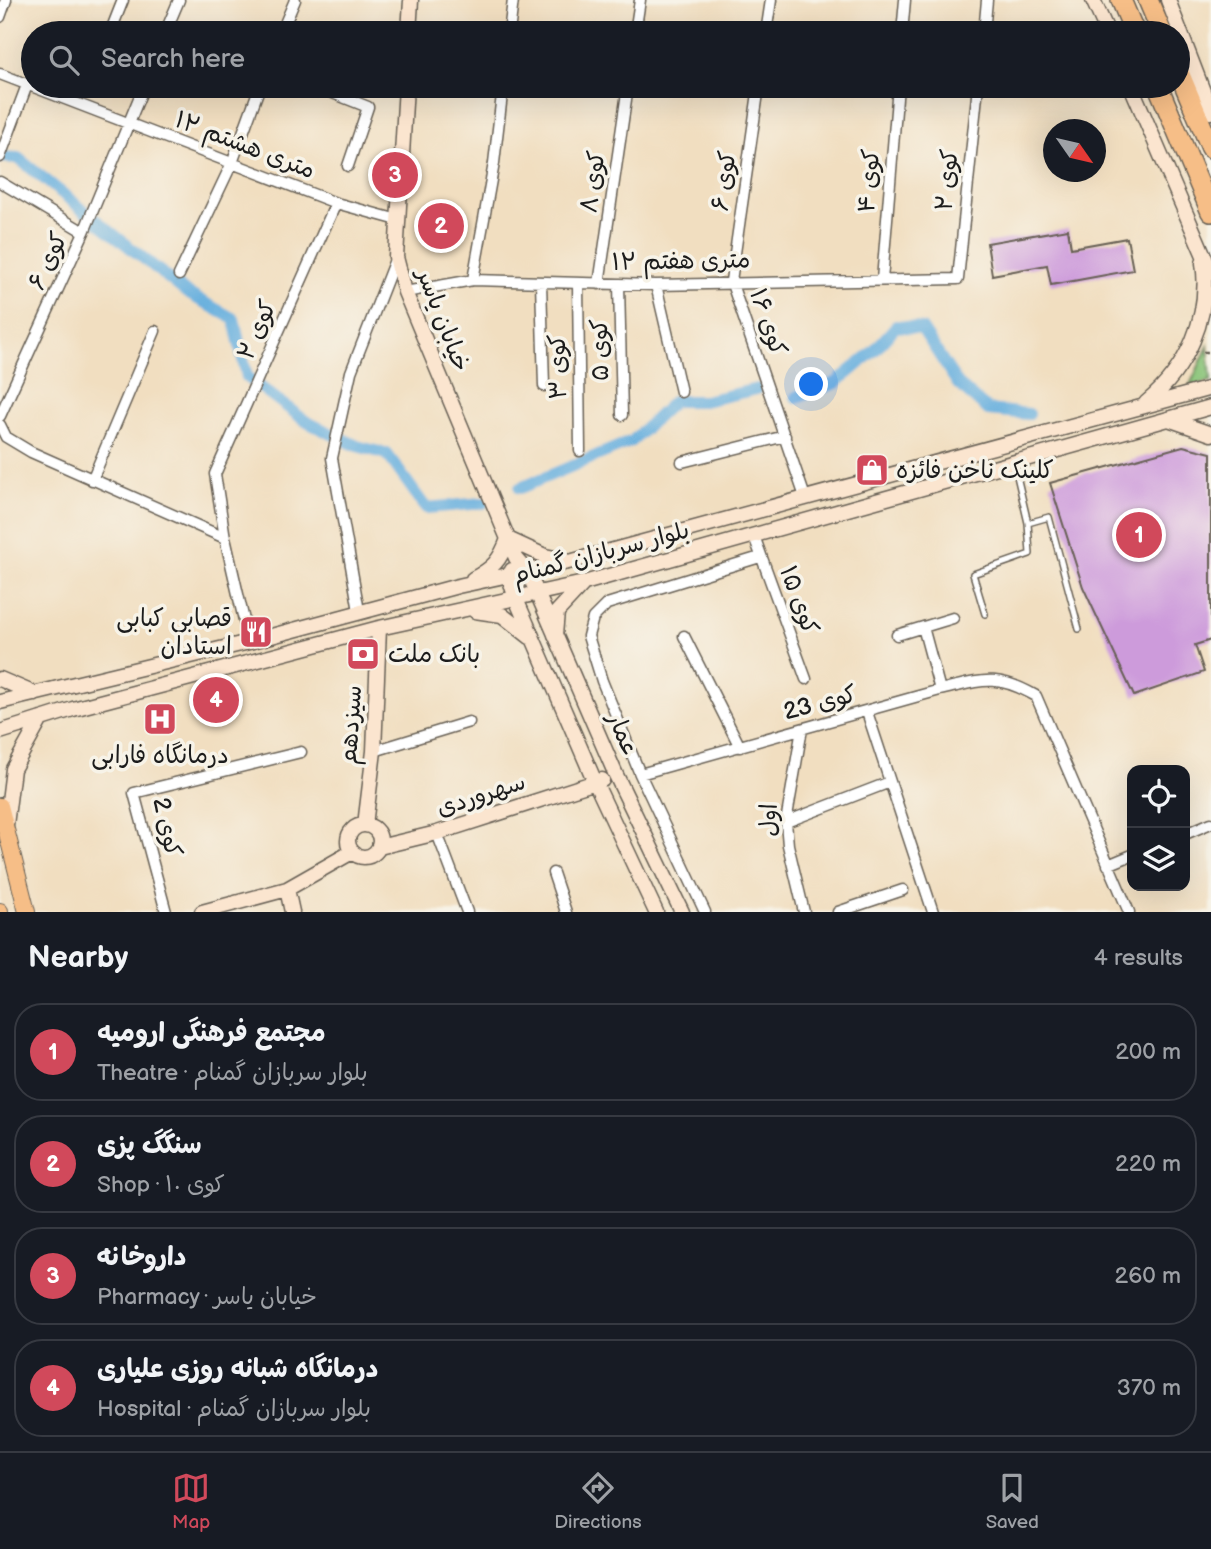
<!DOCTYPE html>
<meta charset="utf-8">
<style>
:root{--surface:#171b24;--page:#20242c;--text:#f1f3f6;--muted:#9ea1a6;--line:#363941;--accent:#d1495b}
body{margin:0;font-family:"Balsamiq Sans","Playpen Sans Arabic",sans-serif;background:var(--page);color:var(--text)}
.controls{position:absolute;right:21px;bottom:21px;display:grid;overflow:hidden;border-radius:14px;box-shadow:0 7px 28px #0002}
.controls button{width:63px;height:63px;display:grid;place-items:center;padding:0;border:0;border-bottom:2px solid var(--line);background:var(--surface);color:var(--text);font:35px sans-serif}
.compass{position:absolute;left:1043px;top:119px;width:63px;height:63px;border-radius:50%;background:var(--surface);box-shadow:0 7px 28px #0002;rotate:124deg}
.you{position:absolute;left:812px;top:385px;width:24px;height:24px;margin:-18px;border:5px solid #fff;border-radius:50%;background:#1a73e8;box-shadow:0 0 0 10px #1a73e833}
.badge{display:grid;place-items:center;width:46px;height:46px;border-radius:50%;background:var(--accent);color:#fff;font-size:23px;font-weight:700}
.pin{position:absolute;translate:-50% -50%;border:4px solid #fff;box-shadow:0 2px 7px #0006}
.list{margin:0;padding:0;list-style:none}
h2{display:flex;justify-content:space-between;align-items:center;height:91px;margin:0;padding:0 28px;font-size:30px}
h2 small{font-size:23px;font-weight:400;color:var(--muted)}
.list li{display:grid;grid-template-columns:46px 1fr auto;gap:21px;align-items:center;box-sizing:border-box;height:98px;margin:0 14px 14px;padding:0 14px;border:2px solid var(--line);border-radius:28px}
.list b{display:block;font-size:26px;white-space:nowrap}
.list p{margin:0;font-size:23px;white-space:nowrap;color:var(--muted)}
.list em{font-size:23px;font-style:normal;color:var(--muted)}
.icon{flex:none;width:38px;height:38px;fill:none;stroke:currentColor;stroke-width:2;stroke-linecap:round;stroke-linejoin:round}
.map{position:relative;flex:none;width:1211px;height:912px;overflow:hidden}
.search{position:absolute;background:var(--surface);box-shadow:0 7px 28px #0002;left:21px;right:21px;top:21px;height:77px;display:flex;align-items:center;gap:18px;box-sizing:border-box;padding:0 24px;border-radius:38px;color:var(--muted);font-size:26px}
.sheet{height:539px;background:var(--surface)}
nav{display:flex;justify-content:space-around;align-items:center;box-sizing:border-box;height:98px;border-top:2px solid var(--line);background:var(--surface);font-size:19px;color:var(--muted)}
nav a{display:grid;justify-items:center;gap:4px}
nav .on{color:var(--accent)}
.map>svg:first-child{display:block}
.green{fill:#8ac479;stroke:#53704a;stroke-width:2}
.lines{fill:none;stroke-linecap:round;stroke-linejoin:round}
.canal{stroke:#66afde;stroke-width:12}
.building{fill:#cd9bdb}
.lane-casing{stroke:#676055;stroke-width:8}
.street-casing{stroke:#676055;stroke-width:13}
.secondary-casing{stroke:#676055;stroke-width:17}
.primary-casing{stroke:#676055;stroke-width:18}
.highway-casing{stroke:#676055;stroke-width:22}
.path{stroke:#676055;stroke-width:2.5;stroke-dasharray:5 5;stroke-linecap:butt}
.lane{stroke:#fff;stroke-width:5}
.street{stroke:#fff;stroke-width:10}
.secondary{stroke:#fbe5cf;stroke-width:14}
.primary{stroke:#f6be87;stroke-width:16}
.highway{stroke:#f6be87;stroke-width:19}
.labels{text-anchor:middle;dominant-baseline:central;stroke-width:7;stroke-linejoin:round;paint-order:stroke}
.street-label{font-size:24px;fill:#1c1c1c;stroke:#f7f3e8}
.poi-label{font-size:24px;fill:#1c1c1c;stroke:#f7f3e8;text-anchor:start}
</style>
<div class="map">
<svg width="1211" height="912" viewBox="0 0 1211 912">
<rect width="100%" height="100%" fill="#f7f3e8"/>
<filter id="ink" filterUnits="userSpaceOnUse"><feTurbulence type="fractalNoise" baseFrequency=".0143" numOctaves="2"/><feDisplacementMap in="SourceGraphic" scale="14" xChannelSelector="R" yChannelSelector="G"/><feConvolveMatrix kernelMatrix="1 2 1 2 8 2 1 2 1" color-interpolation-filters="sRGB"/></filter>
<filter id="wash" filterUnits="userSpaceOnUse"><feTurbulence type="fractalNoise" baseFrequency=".00686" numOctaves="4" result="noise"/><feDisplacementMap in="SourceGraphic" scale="28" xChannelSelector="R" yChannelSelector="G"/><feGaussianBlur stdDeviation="1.57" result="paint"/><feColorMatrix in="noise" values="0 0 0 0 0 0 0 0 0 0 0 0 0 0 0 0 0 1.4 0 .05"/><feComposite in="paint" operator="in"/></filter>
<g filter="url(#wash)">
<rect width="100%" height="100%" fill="#f1dec0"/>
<!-- green -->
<path class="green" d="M1208 346 1211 381 1189 387Z"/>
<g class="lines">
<!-- canal -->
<path class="canal" d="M0 157 18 158 187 293 234 319 247 377 307 422 357 446 387 454 426 508 483 503
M796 397 836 383 875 350 896 326 922 329 958 384 988 410 1029 414
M520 488 632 441 674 401H704L757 389"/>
</g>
<g id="blocks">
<!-- building -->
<path class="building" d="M1068 229 1071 248 1127 238 1133 270 1051 285 1047 265 992 275 987 243Z
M1183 446 1211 453V640L1195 645 1204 672 1134 696 1083 587 1050 483Z"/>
</g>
</g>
<g filter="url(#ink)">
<use href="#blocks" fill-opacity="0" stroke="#676055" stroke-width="2"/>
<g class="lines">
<defs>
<path id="lane" d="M1014 463 1028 523 1049 517 1079 629
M985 614 973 574 1030 554 1028 523"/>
<path id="street" d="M0 17 6 0
M110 33 123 0
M165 33 179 0
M281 33 295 0
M509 33 513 0
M635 33 640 0
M766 33 771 0
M902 33 905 0
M984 33 987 0
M0 74 336 203 398 220
M315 86 368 107 348 166
M759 86 731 281 805 497
M0 157 27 85
M0 182 84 232
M179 275 232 163 260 86
M473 280 494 163 503 86
M882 280 898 86
M541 282 544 386
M578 283 580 451
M599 284 628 86
M619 284 622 415
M656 285 681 392
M405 292 473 280 656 285 958 279 978 86
M0 416 84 232 144 86
M0 425 6 437 31 452 225 538
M682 462 785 436
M92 480 155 331
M754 536 806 679
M359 611 332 458 351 372 396 257
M923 627 940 690
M897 635 953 618
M684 636 740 747
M249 642 225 538 215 474 336 203
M867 712 933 912
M802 729 786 822 788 845 804 912
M374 751 469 722
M640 774 940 690C983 680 996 673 1036 696L1129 912
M786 822 890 782
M437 833 467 912
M1185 834 1211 823
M1108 865 1132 855
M553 873 566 912
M166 912 134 793 301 752
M705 912 640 774 602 681 588 636 593 618 607 604 760 557
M838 912 903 890"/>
<path id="secondary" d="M1093 0 1108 33
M1168 0 1211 112
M409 33 411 0
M406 86 396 257 405 292 516 558 528 572 616 775 682 912
M1131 86 1211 272
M1146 403C1187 369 1211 317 1203 263
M1168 419 1211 434
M512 570 509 577 516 599 595 782 656 912
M473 579C493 568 500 561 508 539L545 556 565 560
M475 611 502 615 530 637
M555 635 557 612 583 584
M0 679 35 694
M0 702 249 642 458 586 573 561 1211 388
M0 732 73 709 379 628 584 583 1211 407
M348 841a16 16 0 1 1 32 0a16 16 0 1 1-32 0Z
M6 825 13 769 41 719
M365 825 374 751 379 628
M379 847 437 833 602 780
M287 889 292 912
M202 912 287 889 352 852"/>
<path id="primary" d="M0 806 27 912
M0 911V912"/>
<path id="highway" d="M1121 0 1135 33
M1148 0 1162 33
M1178 70 1211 148
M1158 86 1211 212"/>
</defs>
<!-- lane casing -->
<use href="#lane" class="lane-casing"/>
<!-- street casing -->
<use href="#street" class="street-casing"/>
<!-- secondary casing -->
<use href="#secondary" class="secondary-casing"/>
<!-- primary casing -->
<use href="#primary" class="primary-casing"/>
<!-- highway casing -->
<use href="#highway" class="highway-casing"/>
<!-- path -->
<path class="path" d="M1203 352H1211"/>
<!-- lane -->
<use href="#lane" class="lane"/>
<!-- street -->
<use href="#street" class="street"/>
<!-- secondary -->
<use href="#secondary" class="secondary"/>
<!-- primary -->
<use href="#primary" class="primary"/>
<!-- highway -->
<use href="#highway" class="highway"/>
</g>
</g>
<!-- icons -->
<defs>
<symbol id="shop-square" viewBox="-11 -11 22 22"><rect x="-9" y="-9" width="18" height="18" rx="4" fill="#d1495b" stroke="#f7f3e8"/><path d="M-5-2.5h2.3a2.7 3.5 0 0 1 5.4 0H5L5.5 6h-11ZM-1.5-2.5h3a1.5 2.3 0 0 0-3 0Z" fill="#fff"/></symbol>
<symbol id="restaurant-square" viewBox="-11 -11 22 22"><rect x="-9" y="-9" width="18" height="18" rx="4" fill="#d1495b" stroke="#f7f3e8"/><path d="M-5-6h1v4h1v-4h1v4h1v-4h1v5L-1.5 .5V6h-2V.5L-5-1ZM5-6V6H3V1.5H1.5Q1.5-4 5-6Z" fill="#fff"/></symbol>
<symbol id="bank-square" viewBox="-11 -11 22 22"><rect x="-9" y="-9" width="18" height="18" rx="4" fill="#d1495b" stroke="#f7f3e8"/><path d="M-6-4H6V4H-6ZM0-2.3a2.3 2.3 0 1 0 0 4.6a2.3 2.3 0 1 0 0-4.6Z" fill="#fff"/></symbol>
<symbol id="hospital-square" viewBox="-11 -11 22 22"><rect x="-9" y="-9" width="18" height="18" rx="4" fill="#d1495b" stroke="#f7f3e8"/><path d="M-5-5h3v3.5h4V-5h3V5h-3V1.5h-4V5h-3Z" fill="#fff"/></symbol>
</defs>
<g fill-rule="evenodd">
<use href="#shop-square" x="853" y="451" width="38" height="38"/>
<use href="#restaurant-square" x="237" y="613" width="38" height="38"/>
<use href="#bank-square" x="344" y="635" width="38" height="38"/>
<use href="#hospital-square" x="141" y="700" width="38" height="38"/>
</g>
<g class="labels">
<!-- street labels -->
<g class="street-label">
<text transform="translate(245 145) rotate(21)">۱۲ متری هشتم</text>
<text transform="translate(947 180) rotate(-84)">کوی ۲</text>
<text transform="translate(724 181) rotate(-82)">کوی ۶</text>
<text transform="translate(869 181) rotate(-85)">کوی ۴</text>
<text transform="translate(593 182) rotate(-82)">کوی ۸</text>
<text transform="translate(48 261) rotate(-65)">کوی ۶</text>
<text transform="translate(681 261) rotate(-1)">۱۲ متری هفتم</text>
<text transform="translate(443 320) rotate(69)">خیابان یاسر</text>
<text transform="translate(768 322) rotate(71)">کوی ۱۶</text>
<text transform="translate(257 330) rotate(-66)">کوی ۲</text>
<text transform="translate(600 350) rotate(-91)">کوی ۵</text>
<text transform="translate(558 367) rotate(-91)">کوی ۳</text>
<text transform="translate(601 553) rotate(-15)">بلوار سربازان گمنام</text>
<text transform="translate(799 600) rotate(70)">کوی ۱۵</text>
<text transform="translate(820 703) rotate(-15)">کوی 23</text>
<text transform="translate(351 725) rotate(-86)">سیزدهم</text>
<text transform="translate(623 734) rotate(66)">عمار</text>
<text transform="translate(481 795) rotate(-18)">سهروردی</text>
<text transform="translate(769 820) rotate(-89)">اول</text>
<text transform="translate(167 827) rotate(77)">کوی 2</text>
</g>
<!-- poi labels -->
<g class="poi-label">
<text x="896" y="470">کلینک ناخن فائزه</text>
<text x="232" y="618" text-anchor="end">قصابی کبابی<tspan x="232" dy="28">استادان</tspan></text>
<text x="388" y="654">بانک ملت</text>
<text x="160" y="755" text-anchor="middle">درمانگاه فارابی</text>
</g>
</g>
</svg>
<div class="controls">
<button><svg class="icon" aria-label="locate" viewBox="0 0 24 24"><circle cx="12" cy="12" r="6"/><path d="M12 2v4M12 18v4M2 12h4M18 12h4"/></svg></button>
<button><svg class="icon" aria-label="layers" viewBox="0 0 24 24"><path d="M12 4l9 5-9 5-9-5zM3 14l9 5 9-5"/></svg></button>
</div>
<svg class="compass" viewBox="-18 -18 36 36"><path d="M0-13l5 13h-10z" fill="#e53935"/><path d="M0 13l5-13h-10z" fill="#9ea1a6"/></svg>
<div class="you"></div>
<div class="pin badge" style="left:1139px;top:535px">1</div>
<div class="pin badge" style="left:441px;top:226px">2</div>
<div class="pin badge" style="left:395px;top:175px">3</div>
<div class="pin badge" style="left:216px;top:700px">4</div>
<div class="search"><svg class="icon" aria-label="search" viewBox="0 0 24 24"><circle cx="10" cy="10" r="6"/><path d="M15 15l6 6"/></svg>Search here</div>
</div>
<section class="sheet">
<h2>Nearby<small>4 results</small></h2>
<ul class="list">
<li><span class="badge">1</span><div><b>مجتمع فرهنگی ارومیه</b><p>Theatre · بلوار سربازان گمنام</p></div><em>200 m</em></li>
<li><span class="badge">2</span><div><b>سنگگ پزی</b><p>Shop · کوی ۱۰</p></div><em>220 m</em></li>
<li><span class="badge">3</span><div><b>داروخانه</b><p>Pharmacy · خیابان یاسر</p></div><em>260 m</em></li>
<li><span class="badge">4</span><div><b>درمانگاه شبانه روزی علیاری</b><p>Hospital · بلوار سربازان گمنام</p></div><em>370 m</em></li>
</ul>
</section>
<nav>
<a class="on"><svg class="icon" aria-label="map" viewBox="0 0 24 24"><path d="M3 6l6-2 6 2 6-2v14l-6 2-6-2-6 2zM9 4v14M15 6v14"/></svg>Map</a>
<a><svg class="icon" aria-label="directions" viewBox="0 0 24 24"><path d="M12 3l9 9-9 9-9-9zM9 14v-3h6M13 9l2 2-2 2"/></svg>Directions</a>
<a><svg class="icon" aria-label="saved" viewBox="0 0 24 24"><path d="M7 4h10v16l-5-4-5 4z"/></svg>Saved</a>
</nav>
